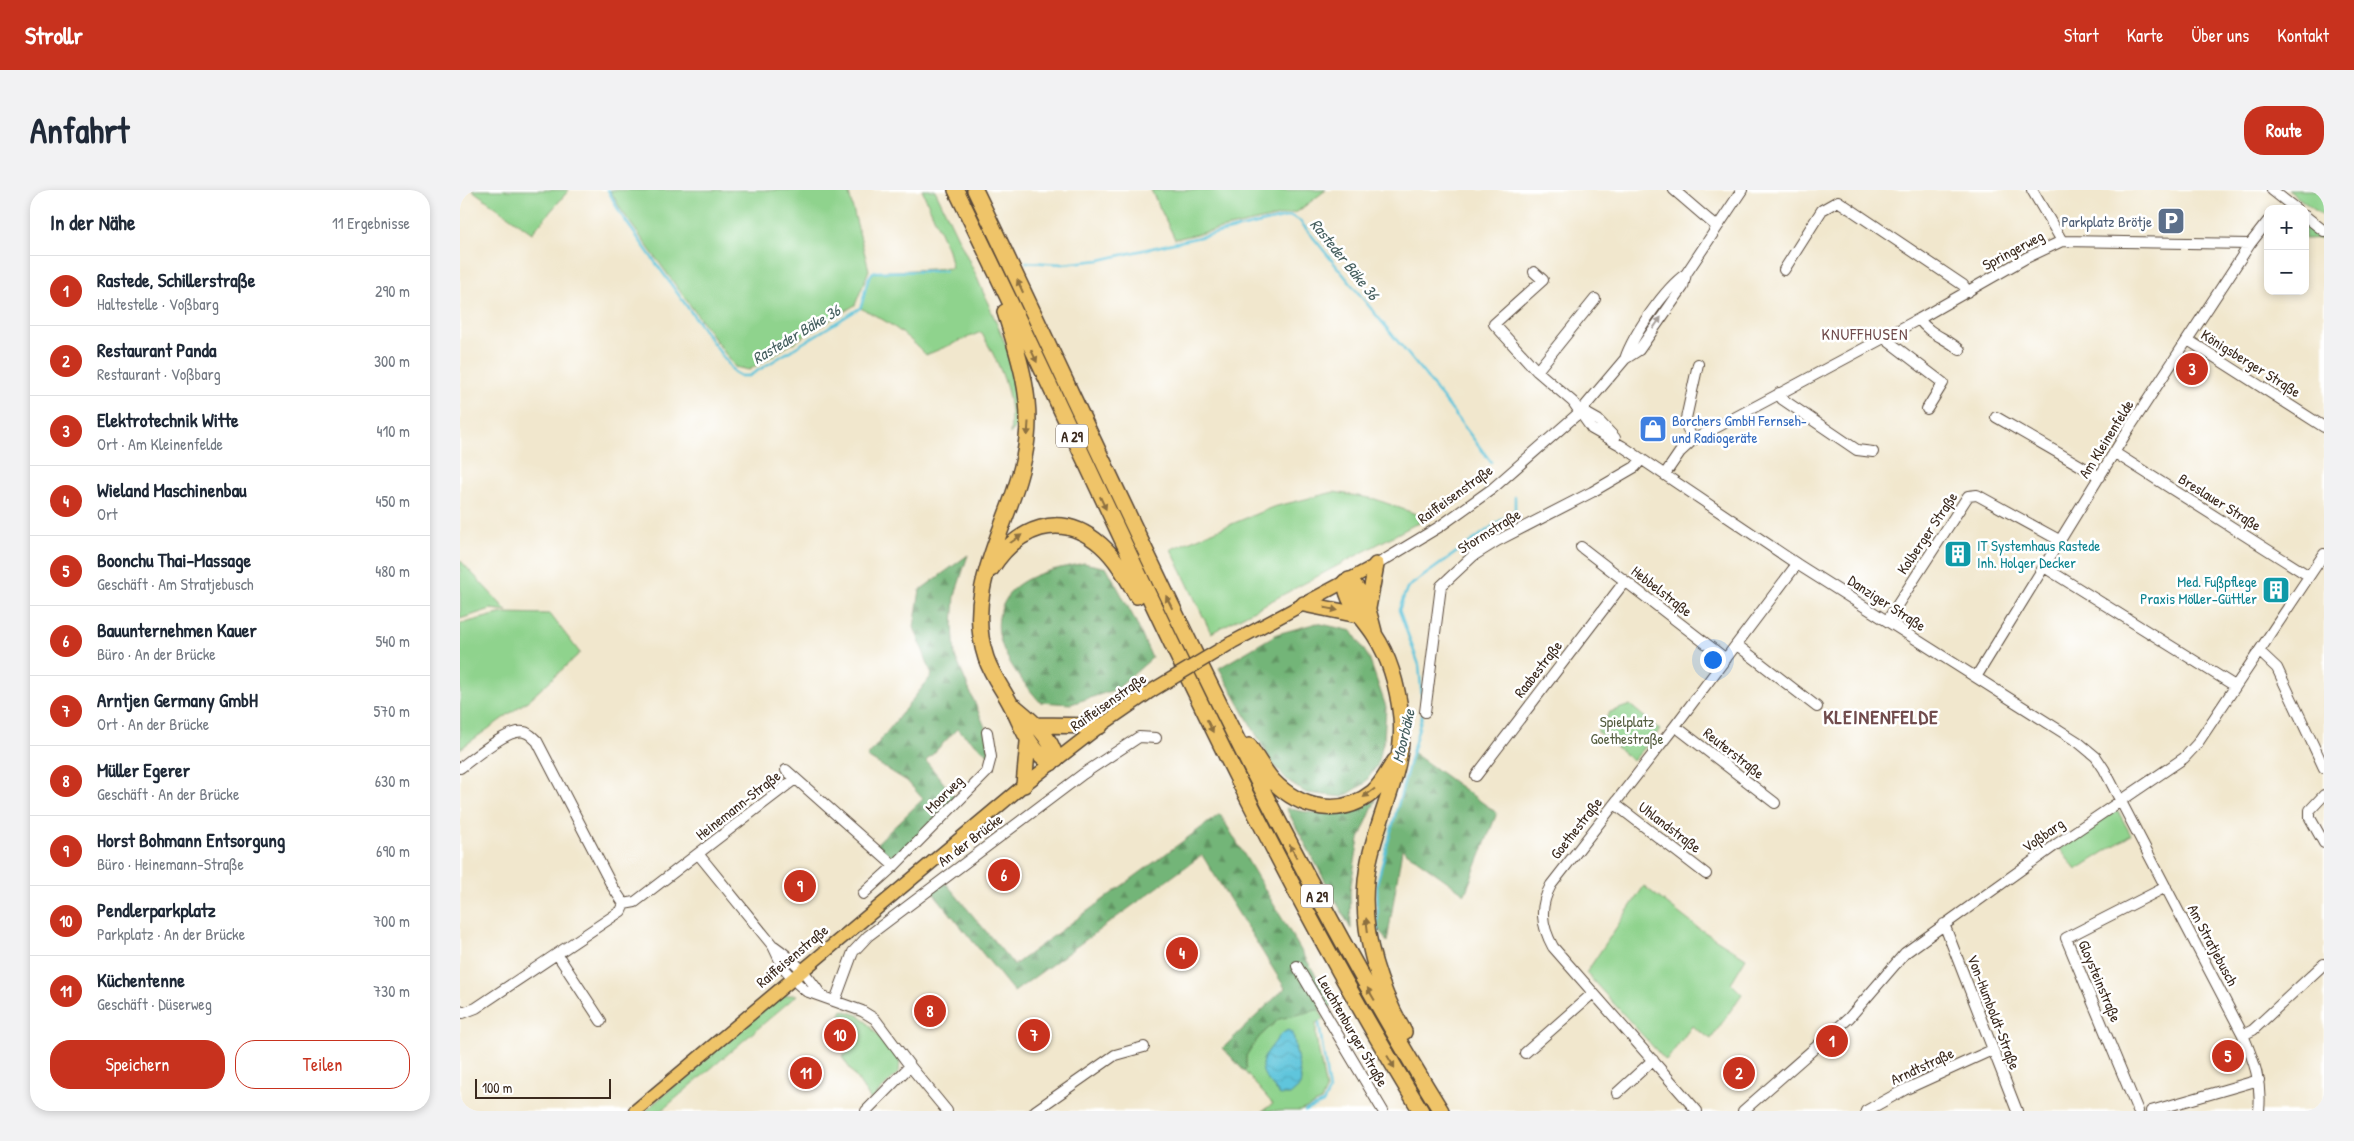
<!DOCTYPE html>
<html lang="de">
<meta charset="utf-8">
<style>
:root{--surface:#fff;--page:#f2f2f3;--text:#1f2937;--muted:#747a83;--line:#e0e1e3;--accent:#c8321e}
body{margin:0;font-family:"Patrick Hand",sans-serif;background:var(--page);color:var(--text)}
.controls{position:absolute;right:15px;top:15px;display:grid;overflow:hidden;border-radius:10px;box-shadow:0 2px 8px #0003}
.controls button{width:45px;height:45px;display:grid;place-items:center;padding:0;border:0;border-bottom:1px solid var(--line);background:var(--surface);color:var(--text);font:25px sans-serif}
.scale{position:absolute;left:15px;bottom:12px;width:136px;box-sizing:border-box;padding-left:5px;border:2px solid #3b2a1e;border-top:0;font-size:14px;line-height:18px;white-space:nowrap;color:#3b2a1e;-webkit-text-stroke:4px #fff;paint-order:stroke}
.you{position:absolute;left:1252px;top:469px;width:18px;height:18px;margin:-12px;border:4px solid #fff;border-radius:50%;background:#1a73e8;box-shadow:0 0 0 8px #1a73e833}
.badge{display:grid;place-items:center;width:32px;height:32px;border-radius:50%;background:var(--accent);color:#fff;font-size:16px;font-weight:700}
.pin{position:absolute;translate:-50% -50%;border:2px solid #fff;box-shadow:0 1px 5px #0006}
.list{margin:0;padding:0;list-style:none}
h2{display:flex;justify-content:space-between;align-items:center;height:65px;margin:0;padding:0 20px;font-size:21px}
h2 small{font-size:16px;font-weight:400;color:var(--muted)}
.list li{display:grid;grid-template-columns:32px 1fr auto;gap:15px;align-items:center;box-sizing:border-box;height:70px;padding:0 20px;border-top:1px solid var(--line)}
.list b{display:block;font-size:19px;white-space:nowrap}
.list p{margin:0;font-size:16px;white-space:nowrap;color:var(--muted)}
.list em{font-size:16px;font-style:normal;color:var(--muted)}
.actions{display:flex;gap:10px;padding:15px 20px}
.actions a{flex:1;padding:11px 0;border:1px solid var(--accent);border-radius:20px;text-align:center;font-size:18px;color:var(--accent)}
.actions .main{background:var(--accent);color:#fff}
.map{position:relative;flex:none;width:1864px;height:921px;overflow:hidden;border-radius:20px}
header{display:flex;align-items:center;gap:30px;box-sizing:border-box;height:70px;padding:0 25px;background:var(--accent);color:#fff}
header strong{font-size:24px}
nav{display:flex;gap:28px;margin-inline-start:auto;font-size:18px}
.intro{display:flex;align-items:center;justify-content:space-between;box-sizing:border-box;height:120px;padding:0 30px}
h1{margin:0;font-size:35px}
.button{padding:12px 22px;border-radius:20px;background:var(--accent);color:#fff;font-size:18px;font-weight:700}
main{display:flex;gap:30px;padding:0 30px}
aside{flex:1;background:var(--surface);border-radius:20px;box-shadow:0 2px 8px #0003}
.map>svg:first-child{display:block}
.green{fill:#8fd38d;stroke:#657e56}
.forest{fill:url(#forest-firs);stroke:#57704b}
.water{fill:url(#water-waves);stroke:#4c787d}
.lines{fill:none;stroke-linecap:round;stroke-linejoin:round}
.stream{stroke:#5ec5dc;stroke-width:2.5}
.minor-casing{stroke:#564638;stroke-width:12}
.major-casing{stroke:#564638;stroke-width:15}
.highway-casing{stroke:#564638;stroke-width:18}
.minor{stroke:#fff;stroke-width:10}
.major{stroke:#efc469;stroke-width:12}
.highway{stroke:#efc469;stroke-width:15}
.major-bridge-casing{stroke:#564638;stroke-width:15;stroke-linecap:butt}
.major-bridge{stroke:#efc469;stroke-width:12}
.oneway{fill:#8c6f40}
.oneway2{fill:#a79f9a}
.labels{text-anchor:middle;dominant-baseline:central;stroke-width:5;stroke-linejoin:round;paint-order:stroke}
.shield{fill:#fff;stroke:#766a62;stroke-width:1}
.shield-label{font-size:14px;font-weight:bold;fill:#3b2a1e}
.service-label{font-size:15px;fill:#4e5e75;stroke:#fff;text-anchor:end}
.street-label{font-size:15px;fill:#3b2a1e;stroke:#fff}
.shop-label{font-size:15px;fill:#366cbe;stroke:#fff;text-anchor:start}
.culture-label{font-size:15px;fill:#0d838f;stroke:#fff;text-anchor:start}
.park-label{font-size:15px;fill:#545d3f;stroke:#fff}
.water-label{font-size:16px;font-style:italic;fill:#476060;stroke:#fff}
.neighbourhood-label{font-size:16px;letter-spacing:1px;fill:#714c4d;stroke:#fff}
.district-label{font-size:20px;font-weight:bold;letter-spacing:1px;fill:#714c4d;stroke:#fff}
</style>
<header>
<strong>Strollr</strong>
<nav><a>Start</a><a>Karte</a><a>Über uns</a><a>Kontakt</a></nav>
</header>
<div class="intro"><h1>Anfahrt</h1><a class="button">Route</a></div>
<main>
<aside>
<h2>In der Nähe<small>11 Ergebnisse</small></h2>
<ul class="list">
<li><span class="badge">1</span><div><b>Rastede, Schillerstraße</b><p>Haltestelle · Voßbarg</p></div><em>290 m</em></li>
<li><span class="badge">2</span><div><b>Restaurant Panda</b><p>Restaurant · Voßbarg</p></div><em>300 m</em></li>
<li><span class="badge">3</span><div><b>Elektrotechnik Witte</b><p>Ort · Am Kleinenfelde</p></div><em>410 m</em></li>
<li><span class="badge">4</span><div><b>Wieland Maschinenbau</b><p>Ort</p></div><em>450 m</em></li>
<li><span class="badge">5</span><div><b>Boonchu Thai-Massage</b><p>Geschäft · Am Stratjebusch</p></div><em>480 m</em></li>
<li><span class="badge">6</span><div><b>Bauunternehmen Kauer</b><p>Büro · An der Brücke</p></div><em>540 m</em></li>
<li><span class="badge">7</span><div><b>Arntjen Germany GmbH</b><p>Ort · An der Brücke</p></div><em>570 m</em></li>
<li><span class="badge">8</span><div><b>Müller Egerer</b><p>Geschäft · An der Brücke</p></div><em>630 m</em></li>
<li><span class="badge">9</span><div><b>Horst Bohmann Entsorgung</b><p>Büro · Heinemann-Straße</p></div><em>690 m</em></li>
<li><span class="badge">10</span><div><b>Pendlerparkplatz</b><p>Parkplatz · An der Brücke</p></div><em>700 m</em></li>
<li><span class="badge">11</span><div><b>Küchentenne</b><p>Geschäft · Düserweg</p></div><em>730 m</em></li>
</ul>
<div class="actions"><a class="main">Speichern</a><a>Teilen</a></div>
</aside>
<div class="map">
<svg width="1864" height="921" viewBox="0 0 1864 921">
<defs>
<pattern id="forest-firs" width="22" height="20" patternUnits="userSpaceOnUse" patternTransform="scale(1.25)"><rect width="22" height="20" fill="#73b578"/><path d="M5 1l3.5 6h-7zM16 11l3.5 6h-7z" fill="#609362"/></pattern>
<pattern id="water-waves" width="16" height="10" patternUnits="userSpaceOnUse" patternTransform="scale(1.25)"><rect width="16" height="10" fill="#5ec5dc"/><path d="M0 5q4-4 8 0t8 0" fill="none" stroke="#53a9bc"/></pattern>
</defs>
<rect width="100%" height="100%" fill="#fff"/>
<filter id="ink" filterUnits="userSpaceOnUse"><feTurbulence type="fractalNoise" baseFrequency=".02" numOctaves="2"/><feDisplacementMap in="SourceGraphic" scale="10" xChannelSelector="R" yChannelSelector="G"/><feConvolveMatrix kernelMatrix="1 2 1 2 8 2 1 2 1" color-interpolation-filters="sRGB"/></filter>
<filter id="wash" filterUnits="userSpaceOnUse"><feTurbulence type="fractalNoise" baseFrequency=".0096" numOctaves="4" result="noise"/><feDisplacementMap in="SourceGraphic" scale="20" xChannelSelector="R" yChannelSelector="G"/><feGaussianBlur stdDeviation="1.12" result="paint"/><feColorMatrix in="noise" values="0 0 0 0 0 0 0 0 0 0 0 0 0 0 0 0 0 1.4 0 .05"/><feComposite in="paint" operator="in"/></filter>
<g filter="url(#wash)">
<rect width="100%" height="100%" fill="#f1e7cd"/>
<!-- green -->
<path class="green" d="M12 0H109L72 43Z
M150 0H388L409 80 395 115 289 180 275 177 161 20Z
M462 0H475L515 83 557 181 561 228 550 244C555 205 540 175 521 142L466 165C446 144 427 130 400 118 406 106 404 92 413 82L492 78 488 60Z
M691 0H866L837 22 715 49Z
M1828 0H1864V27Z
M1845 29 1864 43V48L1845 49Z
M874 302 915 309 967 328 751 443 711 359 813 317Z
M0 370 47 421 31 419 0 429Z
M43 423 90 424 120 463 70 509 0 559V434Z
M1170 515 1200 540 1173 571 1137 541 1150 522Z
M1655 620 1659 623 1671 645 1616 680 1600 659Z
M1184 696 1238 738 1286 768 1271 793 1282 804 1251 849 1232 836 1206 871 1126 783Z
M322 805H337L201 921H185Z
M859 819 864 829 856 833V847L866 900 861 911 840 921H802L813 914 784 881 786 879V866L791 858 800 846 819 829Z
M382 820 401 826 440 871 439 882 411 910 382 867 398 854 380 825Z"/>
<!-- forest -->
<path class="forest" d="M508 365 495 405 493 436 495 466 527 542 531 567 497 539 466 571 498 611 434 676 412 658 463 609 447 591 407 567 472 485 454 437 460 400Z
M624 373 647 378 674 428 692 468 657 499 611 514 580 512C557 485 524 447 545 411 547 408 550 401 553 399 572 382 601 378 624 373Z
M857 433 892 441 909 468 926 517 924 549 917 576 904 594 883 607 846 603 828 591 812 573 759 478 817 444Z
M952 562 1037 623 1005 704 942 659 927 752 918 738 917 693Z
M916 610 899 649 890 700 891 739 826 618C861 626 883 626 916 610Z
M760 624 874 816 819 829 800 846 791 858 786 866V879L784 881 763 858 825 798 742 665 554 802 472 701 485 692 554 775Z"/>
<!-- water -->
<path class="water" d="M828 840 833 843 841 890 840 896 830 905H820C804 885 793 879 812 856 817 849 821 843 828 840Z"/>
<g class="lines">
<!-- stream -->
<path class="stream" d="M148 0 160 23 274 182 281 186H289L400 118C406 106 404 92 413 82L485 81
M566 72 603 74 640 70 831 26 839 30 965 185 1031 272
M962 509 959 475 939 420 947 398 1055 320V307
M929 786 918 746 917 693 963 522
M845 921 863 913 869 901 859 833"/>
</g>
</g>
<g filter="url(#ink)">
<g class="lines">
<defs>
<path id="minor" d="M1214 0 1257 37
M1572 0 1602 51
M1812 0 1836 19
M1845 26 1864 41
M1324 80 1362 20 1378 11 1503 95 1508 102
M1074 82 1083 90 1034 134 1077 181 1113 212 1132 239 1162 256 1337 374 1618 552 1636 567 1644 579 1783 845C1794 871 1802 892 1799 921
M1459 129C1470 145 1485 147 1500 160
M1424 148 1483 193 1467 219
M1728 150 1864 237
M1165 169C1173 145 1205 98 1226 84
M1077 181 1135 109
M1319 203 1322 209 1397 260 1413 262
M1122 221 1138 230 1155 248
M1536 227 1640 287
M1233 250 1225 233 1238 174
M1655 263 1849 386
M1205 284 1220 262 1233 250 1459 129 1566 68 1602 51 1790 54
M1121 357 1266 469
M916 375 979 337 1032 299 1121 221 1165 169 1179 160 1223 97 1226 84 1282 0
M1584 377 1775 496
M1427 431 1508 306 1517 305 1599 350
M1277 455 1357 517
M1800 462 1817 478 1864 578
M1516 487 1668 240 1790 54 1808 31
M965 522 981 396 1013 366 1037 351 1132 302 1175 277 1182 269
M1215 536 1315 613
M0 578C14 568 48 538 64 542 70 543 73 548 77 551L152 696 164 714 161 721 16 818 3 823 0 821
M326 580 434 676
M1016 586 1165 391
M1864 605 1850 620V628L1864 653
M1155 614 1246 684
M239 665 313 756 323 777 338 794 346 801 402 821 415 829 450 876 487 921
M403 704 434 676 527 582 531 567 527 542
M164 714 175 712 335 589
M1484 734 1557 921
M314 756C334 770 347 784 361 805
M97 764 141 831
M837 776 923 921
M375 811 393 762 408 746 623 584 679 547 696 548
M1783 845 1793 840 1864 774
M1065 863 1132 804
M1157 903 1193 870
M406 921 450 876
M575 921 655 865 684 857
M1237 921 1093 757C1081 735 1079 717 1091 695L1215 536 1337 374
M1283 921 1389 828 1445 763 1597 654 1724 568 1737 554 1864 364
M1406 921 1444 900 1532 860
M1678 921 1606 748 1706 697
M1691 921 1799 890"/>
<path id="major" d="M771 453 916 375
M175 921 564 595 640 536 691 501"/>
<path id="highway" d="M496 0C648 309 780 627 961 921
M515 0C664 310 800 627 981 921
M545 122C558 164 572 205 567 248 560 323 500 391 526 468 532 486 543 499 551 515 563 537 568 559 591 573
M531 379C557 338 600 319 641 355 657 369 667 388 677 406
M889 390C905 404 909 422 914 442
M885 392C888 415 902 426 914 444 930 468 938 499 941 527 946 578 919 622 909 671 897 730 915 790 944 842
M844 414 898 425
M908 418 916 375
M555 517C572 531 591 546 596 569
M577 535 640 536
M789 556C797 568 804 581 813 591 840 619 881 628 913 602 922 594 928 581 935 571
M564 595 568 552"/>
</defs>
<!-- minor casing -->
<use href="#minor" class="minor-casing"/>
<!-- major casing -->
<use href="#major" class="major-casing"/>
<!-- highway casing -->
<use href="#highway" class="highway-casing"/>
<!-- minor -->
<use href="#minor" class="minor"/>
<!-- major -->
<use href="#major" class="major"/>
<!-- highway -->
<use href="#highway" class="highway"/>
<defs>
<path id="major-bridge" d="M691 501 771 453"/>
</defs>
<!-- major-bridge casing -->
<use href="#major-bridge" class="major-bridge-casing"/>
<!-- major-bridge -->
<use href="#major-bridge" class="major-bridge"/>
</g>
<!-- one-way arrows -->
<defs><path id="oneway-solid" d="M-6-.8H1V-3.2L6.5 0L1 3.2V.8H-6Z" transform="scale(1.25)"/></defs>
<g class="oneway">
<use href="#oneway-solid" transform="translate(560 96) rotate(-115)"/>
<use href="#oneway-solid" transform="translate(574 166) rotate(65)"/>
<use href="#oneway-solid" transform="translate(568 239) rotate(94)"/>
<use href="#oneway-solid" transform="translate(643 313) rotate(65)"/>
<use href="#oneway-solid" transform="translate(556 349) rotate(-35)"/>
<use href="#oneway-solid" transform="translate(709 412) rotate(-116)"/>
<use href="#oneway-solid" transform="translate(871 419) rotate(12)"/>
<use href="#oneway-solid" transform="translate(750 536) rotate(64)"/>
<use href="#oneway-solid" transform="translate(909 603) rotate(143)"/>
<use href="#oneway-solid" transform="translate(833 661) rotate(-118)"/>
<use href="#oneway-solid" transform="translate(907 735) rotate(-97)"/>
<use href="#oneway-solid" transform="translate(911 804) rotate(-120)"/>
<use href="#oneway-solid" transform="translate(931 872) rotate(59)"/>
</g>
<use class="oneway2" href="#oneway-solid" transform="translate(1197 133) rotate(-55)"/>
</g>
<!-- icons -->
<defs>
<symbol id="parking-square" viewBox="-11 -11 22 22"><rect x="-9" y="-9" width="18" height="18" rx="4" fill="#5c6f8a" stroke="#fff"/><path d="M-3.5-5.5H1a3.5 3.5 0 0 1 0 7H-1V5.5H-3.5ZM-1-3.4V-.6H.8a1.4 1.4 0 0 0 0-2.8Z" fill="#fff"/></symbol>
<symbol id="shop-square" viewBox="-11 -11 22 22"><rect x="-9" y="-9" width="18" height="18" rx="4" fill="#3f7fe0" stroke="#fff"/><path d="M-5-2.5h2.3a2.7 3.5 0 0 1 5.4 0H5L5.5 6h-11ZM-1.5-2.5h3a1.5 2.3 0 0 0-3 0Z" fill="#fff"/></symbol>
<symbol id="building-square" viewBox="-11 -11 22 22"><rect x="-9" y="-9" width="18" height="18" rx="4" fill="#0f9aa8" stroke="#fff"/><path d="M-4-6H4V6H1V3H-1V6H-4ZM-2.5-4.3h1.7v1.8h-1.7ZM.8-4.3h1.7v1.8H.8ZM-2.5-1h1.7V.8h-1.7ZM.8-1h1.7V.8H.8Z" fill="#fff"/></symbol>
</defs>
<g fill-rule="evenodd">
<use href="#parking-square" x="1695" y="15" width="32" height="32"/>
<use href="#shop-square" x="1177" y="223" width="32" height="32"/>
<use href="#building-square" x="1482" y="348" width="32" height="32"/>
<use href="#building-square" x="1800" y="384" width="32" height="32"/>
</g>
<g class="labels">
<!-- shield labels -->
<g class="shield">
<rect x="596" y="234.5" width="32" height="23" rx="4"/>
<rect x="841" y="694.5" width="32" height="23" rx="4"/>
</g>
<g class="shield-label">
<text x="612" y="246">A 29</text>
<text x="857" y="706">A 29</text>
</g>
<!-- service labels -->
<g class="service-label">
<text x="1692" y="31">Parkplatz Brötje</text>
</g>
<!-- street labels -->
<g class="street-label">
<text transform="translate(1553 60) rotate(-28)">Springerweg</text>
<text transform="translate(1791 173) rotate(32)">Königsberger Straße</text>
<text transform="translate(1646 249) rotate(-58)">Am Kleinenfelde</text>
<text transform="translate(995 304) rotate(-36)">Raiffeisenstraße</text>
<text transform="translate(1760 312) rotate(32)">Breslauer Straße</text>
<text transform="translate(1029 341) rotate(-32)">Stormstraße</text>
<text transform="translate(1467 343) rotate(-56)">Kolberger Straße</text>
<text transform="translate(1202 401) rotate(38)">Hebbelstraße</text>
<text transform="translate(1427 413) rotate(33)">Danziger Straße</text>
<text transform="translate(1078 479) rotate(-52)">Raabestraße</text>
<text transform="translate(648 512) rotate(-35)">Raiffeisenstraße</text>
<text transform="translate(1274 563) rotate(38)">Reuterstraße</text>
<text transform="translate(484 604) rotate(-45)">Moorweg</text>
<text transform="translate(278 615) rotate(-38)">Heinemann-Straße</text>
<text transform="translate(1210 637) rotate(37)">Uhlandstraße</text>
<text transform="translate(1116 638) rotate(-52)">Goethestraße</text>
<text transform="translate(1583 645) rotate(-35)">Voßbarg</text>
<text transform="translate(510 650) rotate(-37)">An der Brücke</text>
<text transform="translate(1753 755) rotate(62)">Am Stratjebusch</text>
<text transform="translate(332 766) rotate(-40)">Raiffeisenstraße</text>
<text transform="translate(1640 791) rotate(67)">Gloysteinstraße</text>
<text transform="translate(1534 822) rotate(69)">Von-Humboldt-Straße</text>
<text transform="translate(893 841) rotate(60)">Leuchtenburger Straße</text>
<text transform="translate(1462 876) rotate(-25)">Arndtstraße</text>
</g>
<!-- shop labels -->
<g class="shop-label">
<text x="1212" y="230">Borchers GmbH Fernseh-<tspan x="1212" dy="17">und Radiogeräte</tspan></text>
</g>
<!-- culture labels -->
<g class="culture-label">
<text x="1517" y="355">IT Systemhaus Rastede<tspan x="1517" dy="17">Inh. Holger Decker</tspan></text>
<text x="1797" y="391" text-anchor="end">Med. Fußpflege<tspan x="1797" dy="17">Praxis Möller-Güttler</tspan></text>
</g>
<!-- park labels -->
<g class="park-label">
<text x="1167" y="531">Spielplatz<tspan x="1167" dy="17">Goethestraße</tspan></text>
</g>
<!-- water labels -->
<g class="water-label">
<text transform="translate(885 69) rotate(51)">Rasteder Bäke 36</text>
<text transform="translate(336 144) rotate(-31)">Rasteder Bäke 36</text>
<text transform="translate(943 546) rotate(-77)">Moorbäke</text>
</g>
<!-- neighbourhood labels -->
<g class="neighbourhood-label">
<text x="1405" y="144">KNUFFHUSEN</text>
</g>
<!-- district labels -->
<g class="district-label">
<text x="1421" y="526">KLEINENFELDE</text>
</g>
</g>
</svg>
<div class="controls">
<button>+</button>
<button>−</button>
</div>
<div class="scale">100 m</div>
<div class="you"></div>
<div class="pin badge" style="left:1372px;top:851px">1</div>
<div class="pin badge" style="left:1279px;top:883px">2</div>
<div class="pin badge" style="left:1732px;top:179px">3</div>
<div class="pin badge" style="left:722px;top:763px">4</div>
<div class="pin badge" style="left:1768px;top:866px">5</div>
<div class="pin badge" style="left:544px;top:685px">6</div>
<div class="pin badge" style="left:574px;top:845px">7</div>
<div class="pin badge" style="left:470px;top:821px">8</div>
<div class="pin badge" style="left:340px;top:696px">9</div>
<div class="pin badge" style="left:380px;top:845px">10</div>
<div class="pin badge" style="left:346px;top:883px">11</div>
</div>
</main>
